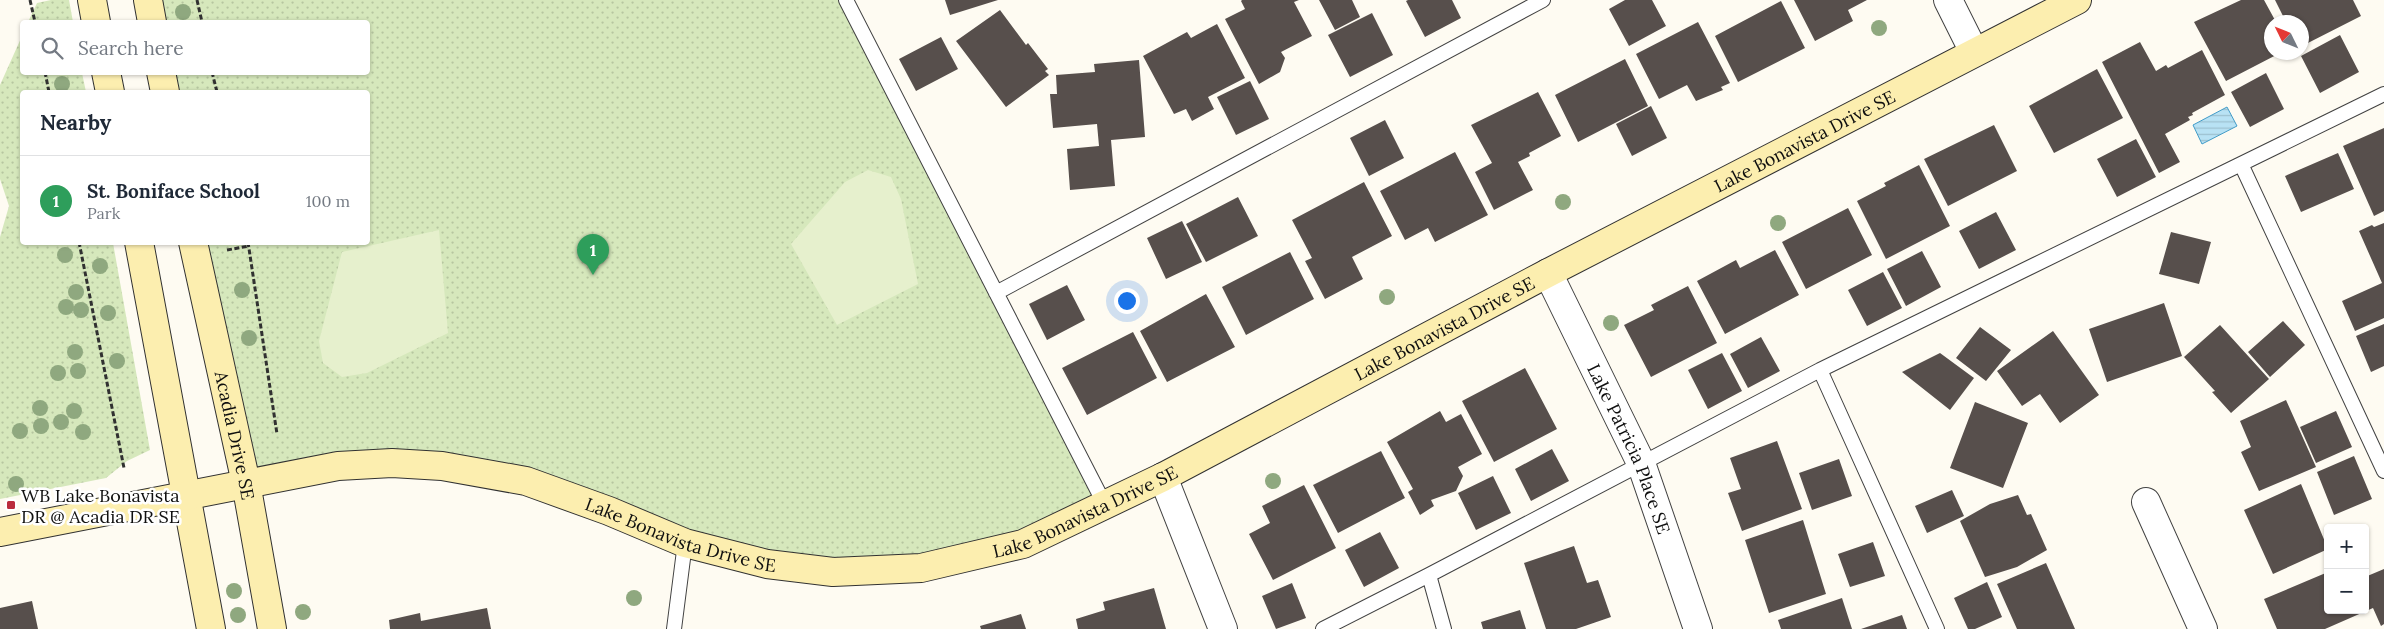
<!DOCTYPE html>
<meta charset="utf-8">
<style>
:root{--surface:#fff;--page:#f2f2f3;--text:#1f2937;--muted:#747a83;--line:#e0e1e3;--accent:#ba2c3c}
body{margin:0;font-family:Lora,serif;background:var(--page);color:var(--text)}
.controls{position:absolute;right:15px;bottom:15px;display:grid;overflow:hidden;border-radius:5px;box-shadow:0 1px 4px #0004}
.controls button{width:45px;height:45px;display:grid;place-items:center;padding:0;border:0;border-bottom:1px solid var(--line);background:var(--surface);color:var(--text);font:25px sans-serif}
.compass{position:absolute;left:2264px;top:15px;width:45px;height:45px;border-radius:50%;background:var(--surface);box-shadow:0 1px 4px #0004;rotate:313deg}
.you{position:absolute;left:1126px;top:300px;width:18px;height:18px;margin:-12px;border:4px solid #fff;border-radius:50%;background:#1a73e8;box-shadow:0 0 0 8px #1a73e833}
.badge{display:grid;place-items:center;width:32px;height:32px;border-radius:50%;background:var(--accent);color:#fff;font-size:16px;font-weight:700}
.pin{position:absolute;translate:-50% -41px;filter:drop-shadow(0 1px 2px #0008)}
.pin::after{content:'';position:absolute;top:26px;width:18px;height:15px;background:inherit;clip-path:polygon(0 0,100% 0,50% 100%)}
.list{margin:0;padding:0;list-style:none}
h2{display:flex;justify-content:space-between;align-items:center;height:65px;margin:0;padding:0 20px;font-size:21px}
h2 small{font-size:16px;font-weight:400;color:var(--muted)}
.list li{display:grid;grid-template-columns:32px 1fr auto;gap:15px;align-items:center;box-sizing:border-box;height:90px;padding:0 20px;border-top:1px solid var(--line)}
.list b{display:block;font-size:19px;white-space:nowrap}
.list p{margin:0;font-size:16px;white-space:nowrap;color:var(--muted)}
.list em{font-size:16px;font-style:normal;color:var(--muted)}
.icon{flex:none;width:28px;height:28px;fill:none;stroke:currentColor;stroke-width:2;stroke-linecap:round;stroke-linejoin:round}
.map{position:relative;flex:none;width:2384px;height:629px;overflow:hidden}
.search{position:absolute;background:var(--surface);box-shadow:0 1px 4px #0004;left:20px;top:20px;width:350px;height:55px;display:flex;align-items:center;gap:12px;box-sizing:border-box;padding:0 18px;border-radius:5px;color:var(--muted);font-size:19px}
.panel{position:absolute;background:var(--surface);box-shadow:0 1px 4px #0004;left:20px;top:90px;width:350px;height:155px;border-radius:5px}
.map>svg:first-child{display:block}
.grass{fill:url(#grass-dots)}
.pitch{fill:#e6f0cd}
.water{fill:url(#water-rules);stroke:#429cc8}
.building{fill:#574f4c}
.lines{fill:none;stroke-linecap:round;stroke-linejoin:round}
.lane-casing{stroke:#424242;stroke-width:16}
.street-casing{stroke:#424242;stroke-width:30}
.secondary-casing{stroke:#313131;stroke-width:30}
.path{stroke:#313131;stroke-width:3;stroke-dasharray:5 2.5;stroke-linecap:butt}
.lane{stroke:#fff;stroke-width:14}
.street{stroke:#fff;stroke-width:28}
.secondary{stroke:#fceeaf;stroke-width:28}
.tree{fill:#8fa87f}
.poi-dot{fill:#ba2c3c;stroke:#fff;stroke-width:2}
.labels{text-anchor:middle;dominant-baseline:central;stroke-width:5;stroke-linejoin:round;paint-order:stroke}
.street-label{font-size:18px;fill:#0f0f0f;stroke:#fff}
.poi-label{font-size:18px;fill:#0f0f0f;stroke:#fff;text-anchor:start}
</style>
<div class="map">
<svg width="2384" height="629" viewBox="0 0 2384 629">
<defs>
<pattern id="grass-dots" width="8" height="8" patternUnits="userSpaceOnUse" patternTransform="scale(1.25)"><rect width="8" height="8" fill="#d6e8bc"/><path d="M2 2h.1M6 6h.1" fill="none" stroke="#b6c6a0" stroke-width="1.8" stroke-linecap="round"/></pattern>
<pattern id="water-rules" width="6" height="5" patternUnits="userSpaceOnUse" patternTransform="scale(1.25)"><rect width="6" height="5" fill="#b8e2f4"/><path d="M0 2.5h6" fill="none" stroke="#9dc1d0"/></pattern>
</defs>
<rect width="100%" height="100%" fill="#fefbf2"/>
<!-- grass -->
<path class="grass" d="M51 0H69L73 22H28L37 3Z
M148 0H846L1105 505 1023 544 833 572 443 466 246 483 193 243 368 242V92H165L161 73 368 72V22H152Z
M22 36V72L82 73 86 92H22V242L113 243 150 450 127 461 106 478 0 499V237L9 206 0 179V85Z"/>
<!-- pitch -->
<path class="pitch" d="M868 170 891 177 901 199 918 284 837 325 791 244 845 182Z
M439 230 448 333 367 373 342 377 323 363 319 341 342 252Z"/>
<!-- water -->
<path class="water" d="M2227 107 2237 126 2202 144 2193 125Z"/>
<!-- building -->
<path class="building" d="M945 0H998L950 15Z
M1299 0 1294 2 1312 36 1281 52 1285 58 1280 72 1259 84 1225 19 1245 9 1241 1 1242 0Z
M1319 0H1352L1360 17 1335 30Z
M1408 0H1452L1461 18 1425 37 1406 1Z
M1625 0H1652L1666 26 1629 46 1609 9Z
M1794 0H1867L1848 10 1853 21 1815 41Z
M2241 0H2264L2276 22H2272V52H2282L2226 81 2194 22Z
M2275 0H2353L2361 16 2302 46V22H2286Z
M1781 1 1805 48 1738 82 1715 36Z
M1000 10 1026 45 1028 43 1048 69 1045 71 1049 75 1006 107 956 41Z
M1372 13 1393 55 1350 77 1328 35Z
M1698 22 1730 83 1721 87 1723 90 1696 101 1687 85 1659 99 1636 54Z
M1217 24 1245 78 1208 97 1214 109 1192 121 1186 109 1174 114 1143 56 1187 32 1191 38Z
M2340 35 2359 72 2320 93 2301 56Z
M941 37 958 69 916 91 899 59Z
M2140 42 2156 71 2166 65 2168 68 2202 50 2225 95 2192 113 2193 115 2188 117 2190 120 2165 134 2180 162 2159 173 2102 62Z
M1625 59 1648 106 1578 142 1555 95Z
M1139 60 1145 137 1111 140 1115 186 1070 190 1067 149 1099 146 1097 124 1053 128 1050 94H1057L1056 75 1095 72 1094 64Z
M2097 69 2123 118 2054 153 2029 106Z
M2266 73 2284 109 2250 127 2231 92Z
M1250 81 1269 119 1236 135 1217 97Z
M1538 92 1561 136 1529 153 1530 156 1518 162 1533 190 1494 210 1475 172 1492 163 1471 125Z
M1651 106 1667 138 1632 156 1616 124Z
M1385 120 1404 158 1369 176 1350 138Z
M1994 125 2017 171 1948 206 1924 159Z
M2384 128V211L2374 216 2343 146Z
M2136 139 2156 177 2117 197 2097 159Z
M1455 152 1488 215 1435 242 1428 228 1405 240 1380 191Z
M2338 153 2354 189 2301 212 2285 176Z
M1919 165 1950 226 1886 259 1857 201 1886 186 1884 183Z
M1364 182 1392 236 1352 257 1363 279 1325 299 1305 261 1312 258 1292 220Z
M1238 197 1258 236 1206 262 1186 224Z
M1848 208 1872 255 1806 289 1782 242Z
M1996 212 2016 250 1979 269 1959 231Z
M1182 221 1202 262 1166 279 1147 238Z
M2384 223V318L2355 331 2342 301 2382 283 2359 231 2372 225 2374 227Z
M2171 232 2211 242 2199 284 2159 274Z
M1775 250 1799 295 1725 334 1697 281 1736 260 1740 268Z
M1922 251 1941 287 1906 306 1887 269Z
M1290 252 1314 299 1246 335 1222 287Z
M1883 272 1902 308 1867 326 1848 290Z
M1067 285 1085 320 1047 340 1029 304Z
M1688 286 1717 343 1651 377 1624 325 1654 310 1651 305Z
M1206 294 1235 347 1167 382 1140 331Z
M2164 303 2182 356 2107 382 2089 329Z
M2283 321 2305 345 2270 377 2248 352Z
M2384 324V366L2371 372 2356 336Z
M2220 325 2269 379 2231 413 2212 392 2215 391 2184 357Z
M1980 327 2011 350 1986 381 1956 358Z
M2053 331 2099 395 2060 423 2040 394 2022 406 1997 371Z
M1133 332 1157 378 1087 415 1062 368Z
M1761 337 1780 371 1748 388 1730 354Z
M1722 353 1742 391 1708 409 1688 370Z
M1940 353 1974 378 1950 410 1902 372Z
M1525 368 1557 429 1494 462 1462 401Z
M2286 400 2316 467 2259 491 2241 452 2251 447 2240 421Z
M1975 402 2028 423 2003 488 1950 468Z
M1440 411 1446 422 1461 414 1482 454 1458 467 1463 476 1456 491 1431 500 1434 506 1420 515 1408 492 1413 489 1387 442Z
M2336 411 2352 447 2316 463 2300 427Z
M1777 441 1802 509 1742 531 1728 493 1741 489 1730 458Z
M1552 449 1569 481 1531 501 1515 469Z
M1381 451 1405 498 1338 533 1313 485Z
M2354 456 2372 499 2334 515 2317 472Z
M1839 459 1852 496 1812 510 1799 473Z
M1493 476 1511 513 1476 530 1458 493Z
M2301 484 2328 549 2273 574 2244 510Z
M1304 485 1336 548 1273 580 1249 534 1270 523 1262 506Z
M1952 490 1964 516 1927 533 1915 506Z
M2018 495 2027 515 2031 514 2047 550 2017 567 1985 577 1960 521 1990 504Z
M1803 520 1826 594 1769 613 1745 540Z
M1380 532 1399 568 1364 587 1345 550Z
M1873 542 1885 576 1850 587 1838 554Z
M1574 546 1587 583 1598 580 1611 617 1576 629H1546L1524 563Z
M2046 563 2075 629H2017L1997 584Z
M2384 569V624L2381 626 2373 608 2325 629H2277L2264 599 2328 572V610H2365V577Z
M1987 582 2002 617 1975 629H1968L1954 598Z
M1292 583 1306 618 1276 629 1262 596Z
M1154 588 1166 629H1078L1076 619 1105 610 1103 602Z
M1842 598 1852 629H1781L1778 620Z
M32 601 38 629H0V608Z
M487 608 491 629H390L389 620 420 613 421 621Z
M1520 610 1526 629H1483L1481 622Z
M1021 614 1026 629H981L980 626Z
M1902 615 1907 629H1861Z"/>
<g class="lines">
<defs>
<path id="lane" d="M846 0 1105 505
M2241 164 2384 471
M996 293 1543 0
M1820 370 1937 629
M1429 575 1444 629
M674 629 685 543
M1323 629 1429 575 1820 370 2384 94"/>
<g id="street">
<path d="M1948 0 1974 52"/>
<path id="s1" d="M1548 273 1641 463 1698 629"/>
<path d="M1163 477 1223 629"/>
<path d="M2146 502 2203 629"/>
</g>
<g id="secondary">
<path d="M92 0 96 22"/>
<path d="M148 0 152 22"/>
<path d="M106 72 110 92"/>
<path d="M161 72 165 92"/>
<path d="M139 242 211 629"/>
<path id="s2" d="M193 242 246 483 272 629"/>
<path id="s3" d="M0 532 338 466 392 463 442 466 526 481 609 511 685 543 767 564 833 572 921 568 1023 544 1163 477 1548 273 2077 0"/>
</g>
</defs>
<!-- lane casing -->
<use href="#lane" class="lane-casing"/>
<!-- street casing -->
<use href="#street" class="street-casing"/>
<!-- secondary casing -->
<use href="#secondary" class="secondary-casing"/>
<!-- path -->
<path class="path" d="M30 0 35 22
M197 0 202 22
M45 72 49 92
M212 72 217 92
M79 242 124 468
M248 242 277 434
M227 250 249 246"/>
<!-- lane -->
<use href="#lane" class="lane"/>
<!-- street -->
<use href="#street" class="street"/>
<!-- secondary -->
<use href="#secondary" class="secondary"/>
</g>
<!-- trees -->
<g class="tree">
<circle cx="183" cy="12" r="8"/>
<circle cx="1879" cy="28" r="8"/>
<circle cx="62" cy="84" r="8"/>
<circle cx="1563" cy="202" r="8"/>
<circle cx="1778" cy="223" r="8"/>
<circle cx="65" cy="255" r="8"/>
<circle cx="100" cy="266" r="8"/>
<circle cx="242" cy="290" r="8"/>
<circle cx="76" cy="292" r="8"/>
<circle cx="1387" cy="297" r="8"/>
<circle cx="66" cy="307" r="8"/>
<circle cx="81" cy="310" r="8"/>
<circle cx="108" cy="313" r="8"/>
<circle cx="1611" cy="323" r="8"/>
<circle cx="249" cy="338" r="8"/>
<circle cx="75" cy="352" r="8"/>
<circle cx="117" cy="361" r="8"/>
<circle cx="78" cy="371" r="8"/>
<circle cx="58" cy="373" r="8"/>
<circle cx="40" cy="408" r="8"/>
<circle cx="74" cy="411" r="8"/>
<circle cx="61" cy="422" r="8"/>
<circle cx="41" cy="426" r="8"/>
<circle cx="20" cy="431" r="8"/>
<circle cx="83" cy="432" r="8"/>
<circle cx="1273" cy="481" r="8"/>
<circle cx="16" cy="484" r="8"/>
<circle cx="234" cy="591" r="8"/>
<circle cx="634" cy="598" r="8"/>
<circle cx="303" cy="612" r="8"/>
<circle cx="238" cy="615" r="8"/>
</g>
<!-- markers -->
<rect class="poi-dot" x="6" y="500" width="10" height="10" rx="2.5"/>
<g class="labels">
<!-- street labels -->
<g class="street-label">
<text stroke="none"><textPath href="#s3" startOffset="1928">Lake Bonavista Drive SE</textPath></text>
<text stroke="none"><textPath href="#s3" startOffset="1522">Lake Bonavista Drive SE</textPath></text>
<text stroke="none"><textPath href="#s2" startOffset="198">Acadia Drive SE</textPath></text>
<text stroke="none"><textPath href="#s1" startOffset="194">Lake Patricia Place SE</textPath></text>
<text stroke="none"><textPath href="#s3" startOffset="1118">Lake Bonavista Drive SE</textPath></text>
<text stroke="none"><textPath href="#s3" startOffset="698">Lake Bonavista Drive SE</textPath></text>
</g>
<!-- poi labels -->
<g class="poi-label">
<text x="21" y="495">WB Lake Bonavista<tspan x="21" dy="21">DR @ Acadia DR SE</tspan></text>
</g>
</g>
</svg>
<div class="controls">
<button>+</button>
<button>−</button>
</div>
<svg class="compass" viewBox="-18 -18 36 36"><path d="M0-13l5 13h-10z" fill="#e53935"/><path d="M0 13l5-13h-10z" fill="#747a83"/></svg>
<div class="you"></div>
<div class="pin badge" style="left:593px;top:275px;background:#2e9e5b">1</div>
<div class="search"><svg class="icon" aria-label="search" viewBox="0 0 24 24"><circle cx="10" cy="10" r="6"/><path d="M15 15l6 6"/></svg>Search here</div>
<section class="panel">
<h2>Nearby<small></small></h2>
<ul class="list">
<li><span class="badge" style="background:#2e9e5b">1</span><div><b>St. Boniface School</b><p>Park</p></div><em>100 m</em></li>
</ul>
</section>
</div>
